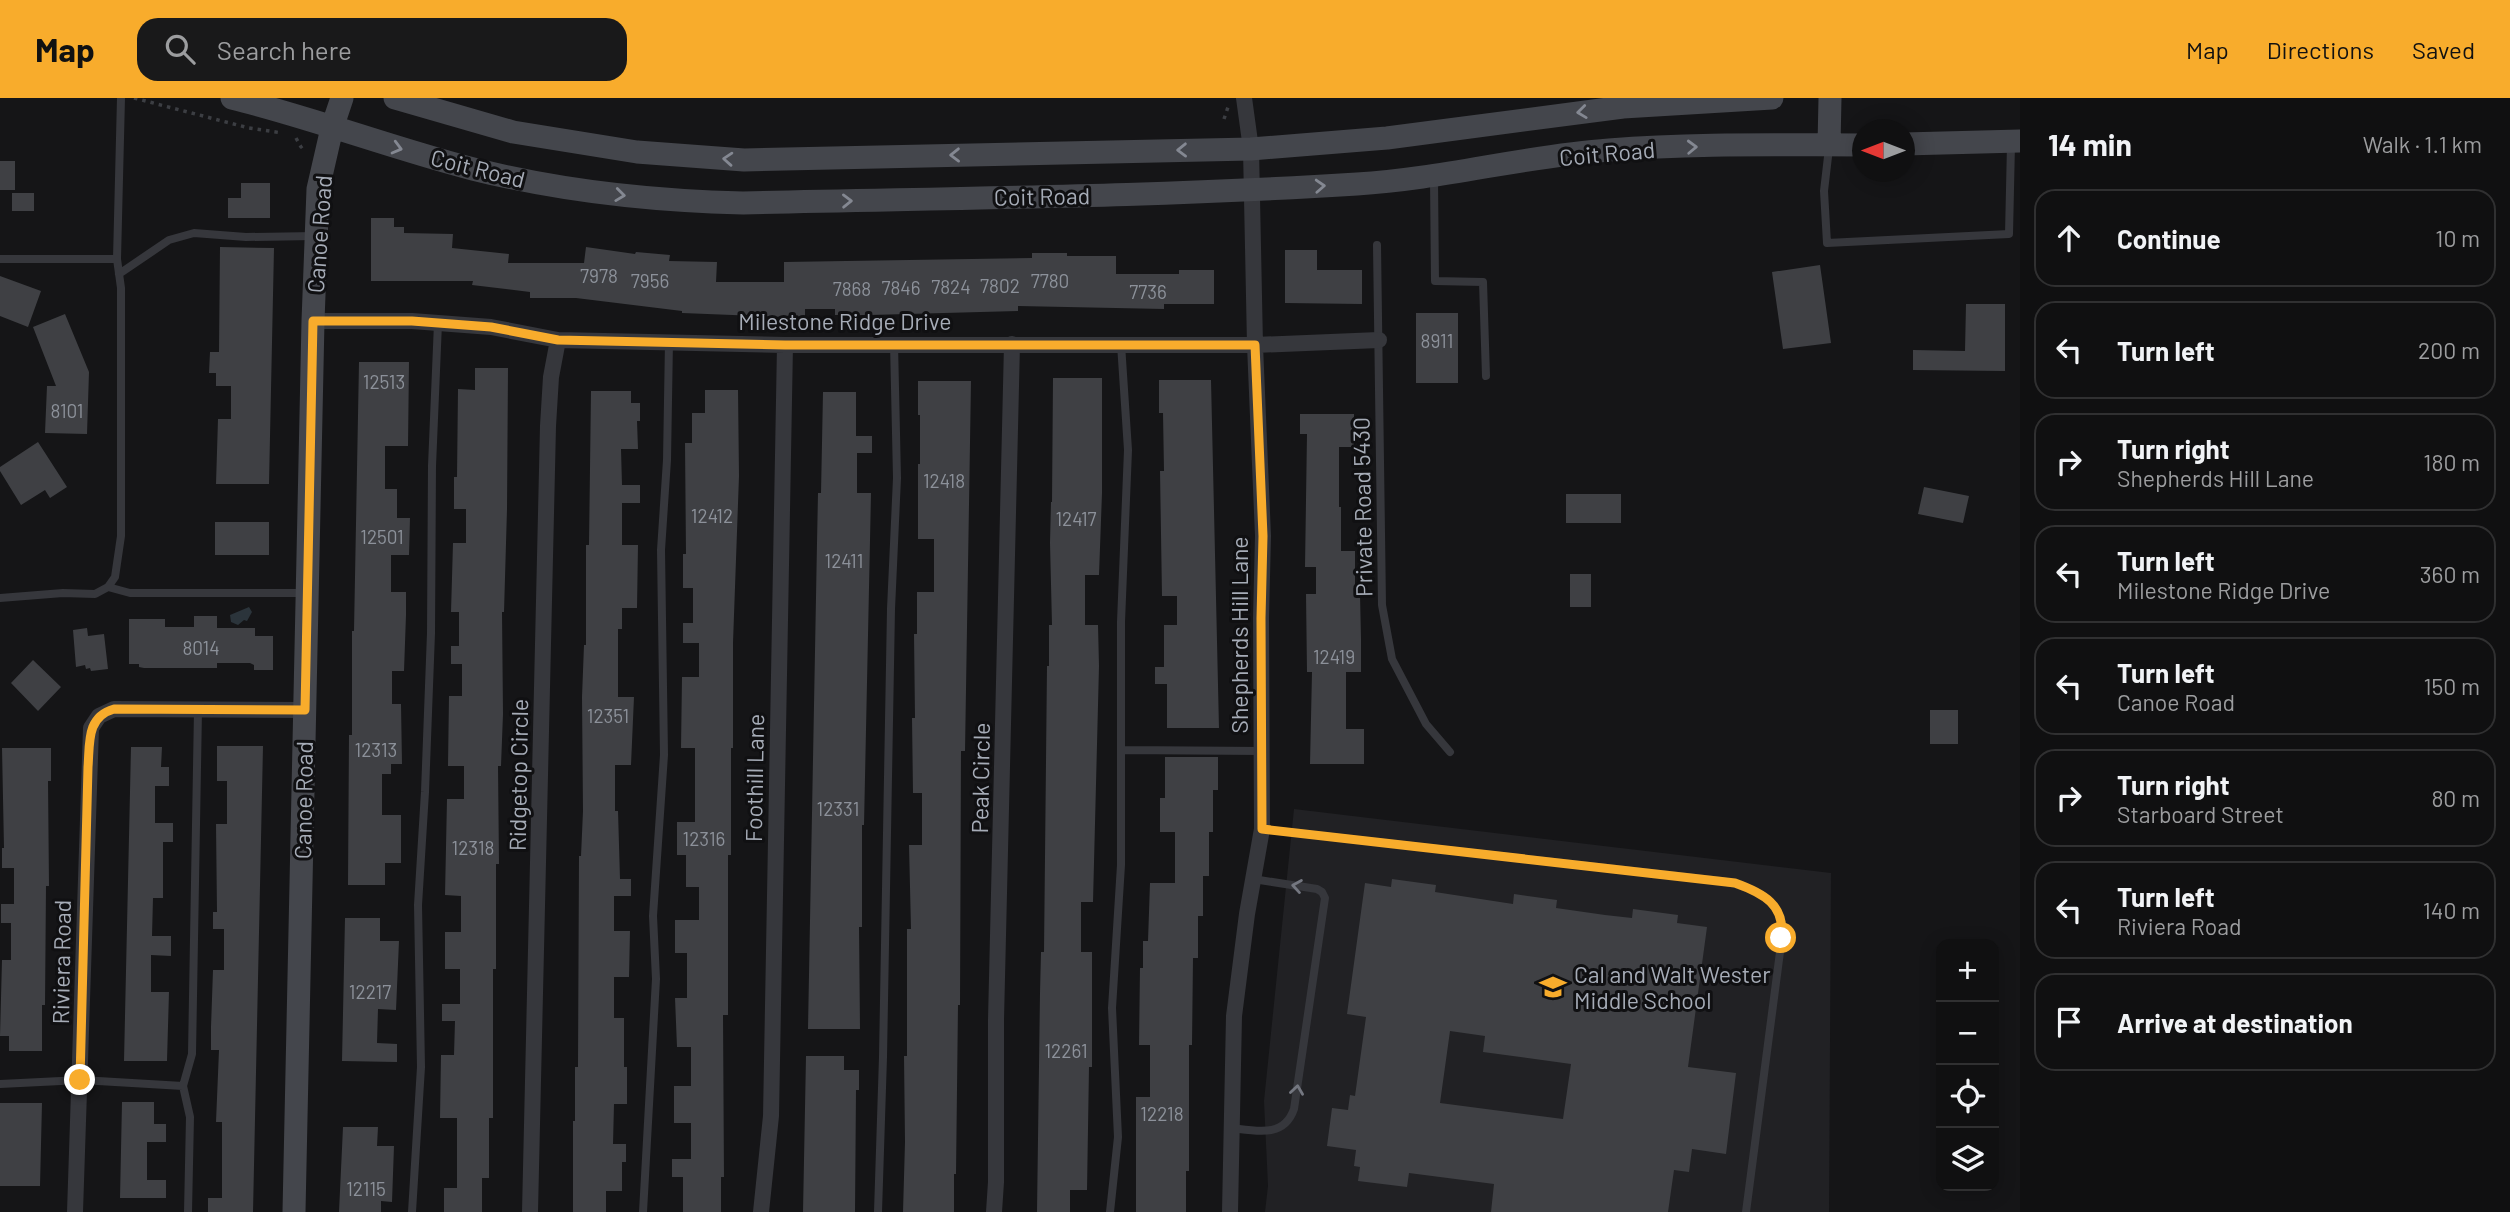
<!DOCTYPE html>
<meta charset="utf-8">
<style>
:root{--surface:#101011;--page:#19191a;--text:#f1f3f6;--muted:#9c9d9f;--line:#303031;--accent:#f8ac2c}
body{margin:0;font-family:Barlow,sans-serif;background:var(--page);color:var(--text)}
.controls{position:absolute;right:21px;bottom:21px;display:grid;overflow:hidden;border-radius:14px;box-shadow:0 4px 18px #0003}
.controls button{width:63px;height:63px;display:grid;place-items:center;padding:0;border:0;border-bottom:2px solid var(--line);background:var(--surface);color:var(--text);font:35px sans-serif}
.compass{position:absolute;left:1852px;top:21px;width:63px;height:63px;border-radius:50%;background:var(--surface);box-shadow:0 4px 18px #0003;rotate:270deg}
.stop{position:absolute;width:21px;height:21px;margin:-16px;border:5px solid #f8ac2c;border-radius:50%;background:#fff}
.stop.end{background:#f8ac2c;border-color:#fff;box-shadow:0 2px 7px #0008}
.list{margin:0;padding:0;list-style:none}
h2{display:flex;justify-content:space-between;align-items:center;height:91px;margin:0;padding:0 28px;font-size:30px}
h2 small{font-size:23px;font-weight:400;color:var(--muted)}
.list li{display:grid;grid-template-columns:46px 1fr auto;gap:21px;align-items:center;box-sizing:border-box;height:98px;margin:0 14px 14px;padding:0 14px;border:2px solid var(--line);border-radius:21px}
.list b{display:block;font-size:26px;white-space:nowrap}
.list p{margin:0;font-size:23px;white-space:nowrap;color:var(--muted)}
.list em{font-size:23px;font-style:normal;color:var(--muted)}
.icon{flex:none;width:38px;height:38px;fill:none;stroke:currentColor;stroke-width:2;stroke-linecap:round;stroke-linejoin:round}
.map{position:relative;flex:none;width:2020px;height:1114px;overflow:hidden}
header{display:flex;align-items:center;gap:42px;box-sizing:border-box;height:98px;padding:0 35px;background:var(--accent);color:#111}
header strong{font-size:33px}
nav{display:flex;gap:38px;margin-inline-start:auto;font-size:24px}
.search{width:490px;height:63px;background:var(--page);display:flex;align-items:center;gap:18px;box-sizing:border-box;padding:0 24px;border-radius:21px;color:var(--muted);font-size:26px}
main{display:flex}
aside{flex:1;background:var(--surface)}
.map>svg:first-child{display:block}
.built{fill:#212124}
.water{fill:#2b343b}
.building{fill:#3f4044;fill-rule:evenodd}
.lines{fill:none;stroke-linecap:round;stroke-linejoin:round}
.path{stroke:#3c3e43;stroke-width:3.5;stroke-dasharray:3.5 5;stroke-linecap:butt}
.lane{stroke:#36373c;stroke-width:8}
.street{stroke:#36373c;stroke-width:16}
.secondary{stroke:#44464c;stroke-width:23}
.oneway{stroke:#848892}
.oneway2{stroke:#747780}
.route{stroke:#f8ac2c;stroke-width:9}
.labels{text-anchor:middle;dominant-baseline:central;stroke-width:6;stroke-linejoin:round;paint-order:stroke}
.number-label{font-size:19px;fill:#8c919a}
.street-label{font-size:23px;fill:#a6acb7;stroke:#101012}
.poi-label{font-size:23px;fill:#a6acb7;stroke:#101012;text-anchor:start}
</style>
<header>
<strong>Map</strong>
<div class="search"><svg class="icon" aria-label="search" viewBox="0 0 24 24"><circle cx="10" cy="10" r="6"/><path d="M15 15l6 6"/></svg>Search here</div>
<nav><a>Map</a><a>Directions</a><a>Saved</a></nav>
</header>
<main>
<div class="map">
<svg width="2020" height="1114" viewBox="0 0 2020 1114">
<rect width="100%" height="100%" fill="#151517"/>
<!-- built -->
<path class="built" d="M1294 711 1831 775 1829 1114H1265L1268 1088 1264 1003Z"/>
<!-- water -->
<path class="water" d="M249 509 252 514 247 523 244 522 238 527 231 524 230 517Z"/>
<!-- building -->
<path class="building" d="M0 63H15V92H0Z
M241 85H270V120H228V100H241Z
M12 95H34V113H12Z
M371 120H394V129H404V135L453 136 452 150 509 156 508 165H584L586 149 635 156 636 154 670 157 669 163 717 164 716 184H784V164L1032 160V155H1067V158H1116V176H1179V172H1214V206H1164V211L1018 208V213L870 217H835V211H805V219H784L682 215V213L576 200H530V194L472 187 473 183H371Z
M220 149 274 150 269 386H216L218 321H231V288H216V275H209L210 254H219Z
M1285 152H1317V172H1362V206L1285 205Z
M1820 167 1831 245 1783 251 1772 174Z
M0 178 41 193 28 229 0 218Z
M1966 206H2005V273L1913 272V252L1965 253Z
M1416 215H1458V285H1416Z
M65 216 89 274 87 336 45 335 47 288H56L33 229Z
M359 264H409L408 348H385V391H397V420H410L409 457H391V494H406V517L404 573H392V606H401L402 666H391V676H382V717H401V765H385V787H348L349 637H352V533H354Z
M475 270H508L507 411 504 514H502L503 616 501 668H498L499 766H496V871H493V1020H489V1080H482V1114H444V1090H457V1020H440L441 957H454L455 923H442V906H460V871H445V834H461V798L445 797 447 701H464V668H448L449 598H462V566H451V548H459V514H451L453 445H466V411H454V379H457L458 291 475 292Z
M1053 280H1102V395L1099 477H1085V527H1098L1099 568 1093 804H1081V854H1092V969H1089L1087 1092H1070V1114H1037L1040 895 1041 854H1044L1047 568H1049V527H1052L1050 445 1051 404H1052Z
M1159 282H1211L1219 630H1167V586H1155V569H1164V527H1177V498H1162L1160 373H1164L1163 315H1159Z
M918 283H971L965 653H961L960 907H958L956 1076H954V1114H903L905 1044 904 958H907V831H911L909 747H922V695H913L912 620H915L914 536H917V494H934V441H918V366H920V317H918Z
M705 292H738L739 378 733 545V650H731V757H728V917H723L724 1079H721V1114H683V1079H672V1061H691V1025H674V988H691V949H677L675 900H687V855H675V822H699V789H686V757H677V724H695V650H681L682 579H699V545H683V525H693V490H683V456H686L685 345H692V315H705Z
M591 293H631V305H640V323H637L638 351H621L622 387H640V405H622V447H638L637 510H622V531H618V599H634L631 667H615V713H618L620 781H631V798H614V833H630L629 879H614V920H624V969H627V1006H614L613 1046H626V1064H622V1093H606V1114H573V1023H575V969H578L579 758H581L583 713 582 599 584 547H586V447H589Z
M823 294H856V338H872V355H857V395H871L864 727H862V829H859L860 931H808L817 445 818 395H821Z
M1300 316H1354V349H1339V409H1341V453H1355V496H1360L1361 541V574H1346V631H1364V666H1310L1312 574H1307L1306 496H1316V469H1305L1307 336H1300Z
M38 344 67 389 50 400 45 392 21 407 0 373V369Z
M1924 389 1969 398 1963 425 1918 416Z
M1566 396H1621V425H1566Z
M215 424H269V457H215Z
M1570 476H1591V509H1570Z
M194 518H217V530H255V538H273V572H254V567L250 565H217V570H144L139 569V566H129V521H165V529H194Z
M87 530 88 538 104 536 108 571 91 573 90 570 86 571 85 567 76 569 73 532Z
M33 562 61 589 38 613 11 585Z
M1930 612H1958V646H1930Z
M217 648H263L253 1114H208V1100H222V1024H216L219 952H211V929L213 872H224V831H213V814H217L216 726H227V683H217Z
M131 649H162L161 669H169V688H155V725H173V744H163V800H153L152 838H171V858L151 857V894H169L167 963H124Z
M2 650H51V683H48L49 788H46L45 907H42V953H9V938H0L2 862H11V825H1V806H14V770H2V750H4Z
M1165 659H1218V692H1213V734H1209V778H1203V818H1198V860H1193L1192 947H1189V1073H1186V1114H1136V999H1150V947H1139L1140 870H1143V843H1148L1150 785H1175V734H1160V700H1165Z
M1392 781 1436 787 1435 794 1513 806 1514 796 1557 802 1556 810 1605 817 1632 820 1633 811 1678 817 1677 825 1707 829 1688 969 1736 975 1726 1056 1692 1051 1689 1074 1674 1072 1668 1114H1491L1494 1086 1409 1075 1407 1089 1358 1083 1360 1069 1354 1068 1356 1052 1327 1048 1332 1010 1348 1012 1350 997 1355 998 1366 919 1347 916 1365 785 1391 789ZM1450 933 1485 938 1483 954 1571 966 1563 1021 1440 1005Z
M345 820H380V843H399L396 912 378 911 377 945 397 946V964L342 963Z
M806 958H844V972H859V992H856L855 1114H803Z
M122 1004H154V1026H166V1044H147V1082H166V1100H120Z
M0 1005H42L40 1088H0Z
M343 1029H378L377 1048H394L392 1104 381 1103V1114H339Z"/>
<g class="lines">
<!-- path -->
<path class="path" d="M134 0 249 30 282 35
M1224 21 1228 9
M296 40 301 49 306 45"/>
<!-- lane -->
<path class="lane" d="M1829 50 1824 93 1827 145 2009 136 2011 46
M1434 81 1435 183 1483 184 1486 278
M1377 147 1382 507 1392 561 1426 626 1450 654
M0 161H117
M119 176 169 142 194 135 246 139 315 138
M108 489 130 495H303
M0 500 63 495 95 496 108 489 115 479 121 438V190L117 161 121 0
M1122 652 1262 653
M1262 731 1722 783C1749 788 1780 800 1783 831L1746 1114
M0 986 81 982 183 988
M1231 1030C1257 1033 1284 1040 1294 1011L1325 800 1322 794 1317 791 1253 781
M188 1114 190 1019 183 988 192 956 198 612
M412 1114 421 969 418 807 425 694 431 535 432 368 438 225
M643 1114 656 881 653 818 664 657 661 452 667 362 669 243
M878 1114 883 959 891 511 897 380 894 245
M1110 1114 1118 1039 1112 910 1121 767V524L1128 352 1121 246"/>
<!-- street -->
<path class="street" d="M313 223H412L491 229 558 242 785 247H1255L1379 242
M75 1114 91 630 99 618 114 611 305 612
M530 1114 548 328 551 279 558 242
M761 1114 771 1018 785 247
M994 1114 996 1084V922L1012 246
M1230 1114 1234 918 1247 816 1262 731 1261 520 1263 438 1255 247 1251 51 1244 0"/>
<!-- secondary -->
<path class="secondary" d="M232 0C313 20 392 50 473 71 561 93 652 103 743 105 948 100 1153 99 1357 86 1442 81 1524 58 1609 52 1693 45 1778 47 1862 47
M395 0 513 34 637 54 744 62 1251 51 1387 40 1623 9 1772 0
M1904 46 2020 43
M1829 47 1830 0
M294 1114 313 223 318 91 332 30 342 0"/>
</g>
<!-- one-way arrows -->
<defs><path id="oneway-chevron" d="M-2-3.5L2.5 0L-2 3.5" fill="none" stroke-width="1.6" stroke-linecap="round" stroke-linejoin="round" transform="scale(1.75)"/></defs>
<g class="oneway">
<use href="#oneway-chevron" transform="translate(1582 14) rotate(173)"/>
<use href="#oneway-chevron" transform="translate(1692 49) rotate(-2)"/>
<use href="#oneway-chevron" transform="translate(397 50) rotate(15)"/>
<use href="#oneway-chevron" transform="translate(1182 52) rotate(179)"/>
<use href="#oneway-chevron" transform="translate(955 57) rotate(179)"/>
<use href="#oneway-chevron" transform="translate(728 61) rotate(-176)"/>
<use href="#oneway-chevron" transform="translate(1320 88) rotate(-3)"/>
<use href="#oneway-chevron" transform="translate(620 97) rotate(7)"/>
<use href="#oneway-chevron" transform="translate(847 103) rotate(-1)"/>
</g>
<g class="oneway2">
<use href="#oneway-chevron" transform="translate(1297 788) rotate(-171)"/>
<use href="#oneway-chevron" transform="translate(1297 992) rotate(-82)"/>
</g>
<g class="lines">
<!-- route -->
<path class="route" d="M80 982 88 669C90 645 86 619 114 611L305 612 313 223H412L491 229 558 242 785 247H1255L1263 438 1261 520 1262 731 1735 785C1763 795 1786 807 1781 840"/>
</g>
<!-- icons -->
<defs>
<symbol id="school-bare" viewBox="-9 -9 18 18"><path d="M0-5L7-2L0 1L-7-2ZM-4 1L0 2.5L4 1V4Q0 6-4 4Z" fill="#f8ac2c" stroke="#101012" stroke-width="2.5" paint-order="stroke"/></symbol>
</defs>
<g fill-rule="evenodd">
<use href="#school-bare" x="1534" y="870" width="38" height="38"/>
</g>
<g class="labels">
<!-- number labels -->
<g class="number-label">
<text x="599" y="177">7978</text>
<text x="650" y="182">7956</text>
<text x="1050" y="182">7780</text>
<text x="1000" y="187">7802</text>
<text x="951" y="188">7824</text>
<text x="901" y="189">7846</text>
<text x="852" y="190">7868</text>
<text x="1148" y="193">7736</text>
<text x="1437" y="242">8911</text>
<text x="384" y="283">12513</text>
<text x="67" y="312">8101</text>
<text x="944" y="382">12418</text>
<text x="712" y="417">12412</text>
<text x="1076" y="420">12417</text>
<text x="382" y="438">12501</text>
<text x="844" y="462">12411</text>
<text x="201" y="549">8014</text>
<text x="1334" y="558">12419</text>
<text x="608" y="617">12351</text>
<text x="376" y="651">12313</text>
<text x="838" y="710">12331</text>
<text x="704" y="740">12316</text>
<text x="473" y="749">12318</text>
<text x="370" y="893">12217</text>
<text x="1066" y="952">12261</text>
<text x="1162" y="1015">12218</text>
<text x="366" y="1090">12115</text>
</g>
<!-- street labels -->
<g class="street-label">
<text transform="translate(1607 55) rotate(-5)">Coit Road</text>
<text transform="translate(478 70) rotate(14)">Coit Road</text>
<text transform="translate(1042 98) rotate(-1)">Coit Road</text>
<text transform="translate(319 136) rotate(-86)">Canoe Road</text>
<text x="845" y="223">Milestone Ridge Drive</text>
<text transform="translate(1362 409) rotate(-91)">Private Road 5430</text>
<text transform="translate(1239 537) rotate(-90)">Shepherds Hill Lane</text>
<text transform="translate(518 677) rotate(-89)">Ridgetop Circle</text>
<text transform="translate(754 680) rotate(-89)">Foothill Lane</text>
<text transform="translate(980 680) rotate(-89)">Peak Circle</text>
<text transform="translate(303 702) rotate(-89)">Canoe Road</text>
<text transform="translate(61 864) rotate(-89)">Riviera Road</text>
</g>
<!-- poi labels -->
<g class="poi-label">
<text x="1574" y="876">Cal and Walt Wester<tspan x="1574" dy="26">Middle School</tspan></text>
</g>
</g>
</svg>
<div class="controls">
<button>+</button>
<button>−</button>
<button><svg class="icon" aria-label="locate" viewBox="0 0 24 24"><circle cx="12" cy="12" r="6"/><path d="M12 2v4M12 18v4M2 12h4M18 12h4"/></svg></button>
<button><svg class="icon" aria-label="layers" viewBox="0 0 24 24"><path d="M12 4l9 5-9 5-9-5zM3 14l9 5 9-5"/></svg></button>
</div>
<svg class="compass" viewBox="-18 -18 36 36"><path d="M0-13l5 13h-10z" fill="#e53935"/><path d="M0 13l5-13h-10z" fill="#9c9d9f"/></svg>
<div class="stop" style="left:1781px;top:840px"></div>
<div class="stop end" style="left:80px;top:982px"></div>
</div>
<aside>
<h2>14 min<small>Walk · 1.1 km</small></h2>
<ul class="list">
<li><svg class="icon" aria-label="ahead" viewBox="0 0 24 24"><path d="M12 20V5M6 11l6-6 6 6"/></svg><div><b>Continue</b></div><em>10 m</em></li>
<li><svg class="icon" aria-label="left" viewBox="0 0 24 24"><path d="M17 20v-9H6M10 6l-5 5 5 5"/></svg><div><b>Turn left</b></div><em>200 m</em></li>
<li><svg class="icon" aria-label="right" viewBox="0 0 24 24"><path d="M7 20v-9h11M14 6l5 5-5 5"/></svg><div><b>Turn right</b><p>Shepherds Hill Lane</p></div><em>180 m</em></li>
<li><svg class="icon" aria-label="left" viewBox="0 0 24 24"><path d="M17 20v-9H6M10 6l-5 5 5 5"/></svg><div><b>Turn left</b><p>Milestone Ridge Drive</p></div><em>360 m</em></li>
<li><svg class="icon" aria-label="left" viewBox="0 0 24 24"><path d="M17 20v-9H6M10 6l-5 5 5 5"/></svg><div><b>Turn left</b><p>Canoe Road</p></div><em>150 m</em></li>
<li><svg class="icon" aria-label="right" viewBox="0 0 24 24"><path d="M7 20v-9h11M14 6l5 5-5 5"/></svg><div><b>Turn right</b><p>Starboard Street</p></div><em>80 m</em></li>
<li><svg class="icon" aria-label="left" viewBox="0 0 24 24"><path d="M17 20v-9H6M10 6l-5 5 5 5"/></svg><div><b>Turn left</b><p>Riviera Road</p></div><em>140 m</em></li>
<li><svg class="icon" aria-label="arrive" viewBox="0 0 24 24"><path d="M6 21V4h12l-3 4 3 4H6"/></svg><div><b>Arrive at destination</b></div></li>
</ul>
</aside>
</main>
